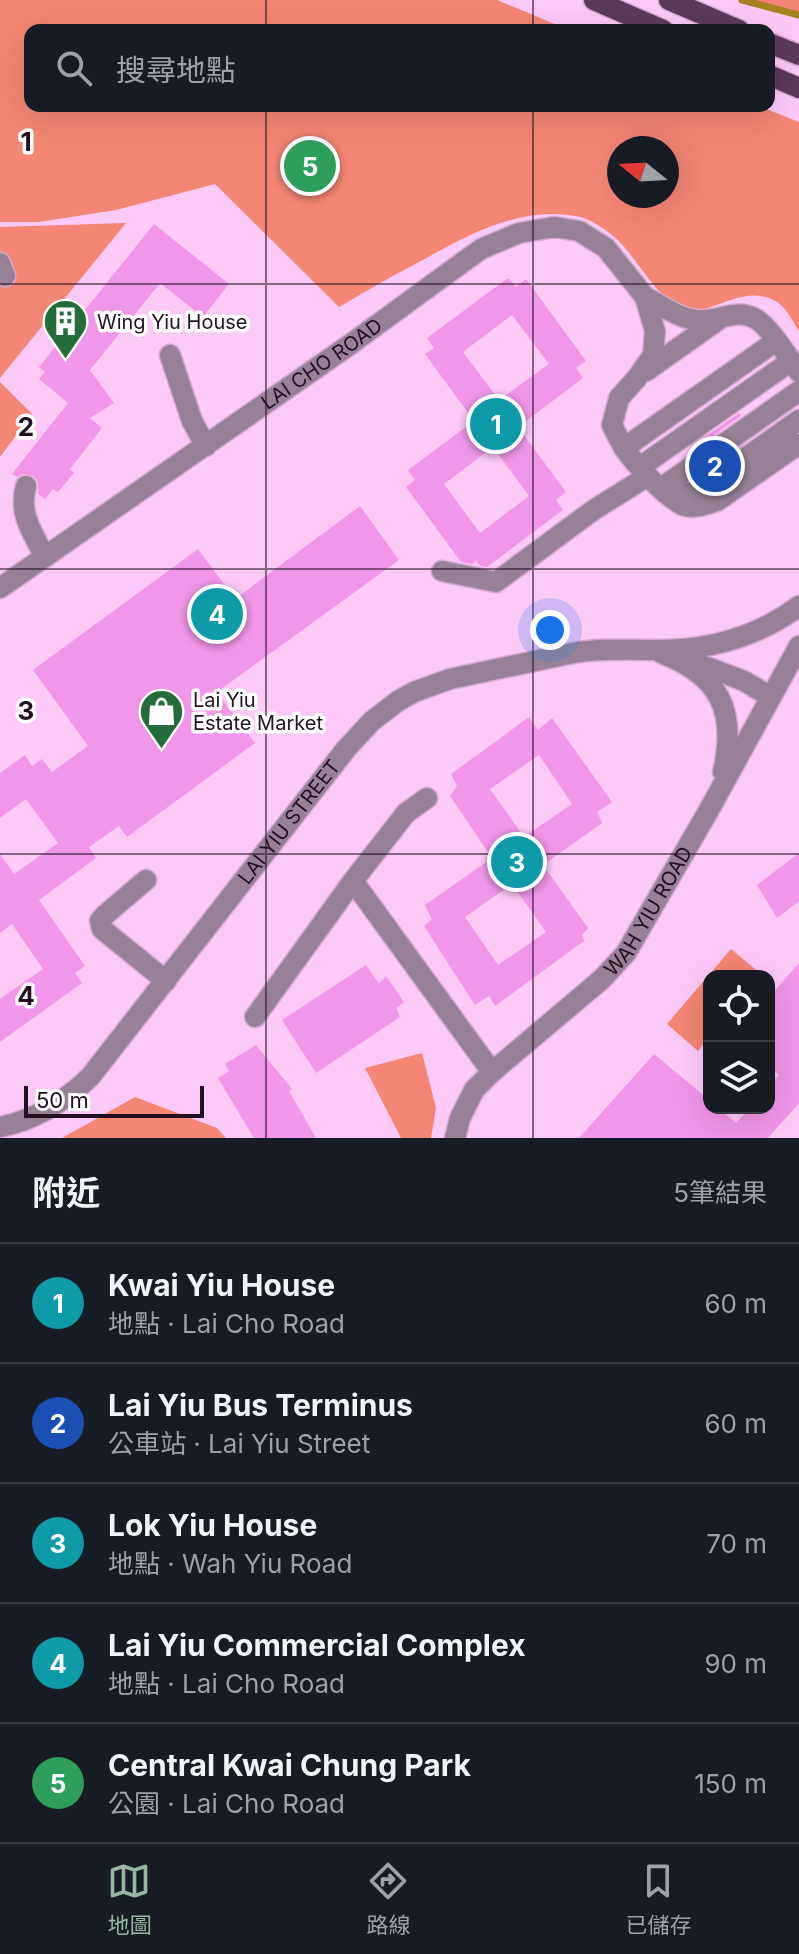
<!DOCTYPE html>
<html lang="zh-TW">
<meta charset="utf-8">
<style>
:root{--surface:#171b24;--page:#242831;--text:#f1f3f6;--muted:#9ea1a6;--line:#363941;--accent:#95b6a1}
body{margin:0;font-family:Inter,"Noto Sans TC",sans-serif;background:var(--page);color:var(--text)}
.controls{position:absolute;right:24px;bottom:24px;display:grid;overflow:hidden;border-radius:16px;box-shadow:0 8px 32px #0002}
.controls button{width:72px;height:72px;display:grid;place-items:center;padding:0;border:0;border-bottom:2px solid var(--line);background:var(--surface);color:var(--text);font:40px sans-serif}
.compass{position:absolute;left:607px;top:136px;width:72px;height:72px;border-radius:50%;background:var(--surface);box-shadow:0 8px 32px #0002;rotate:288deg}
.scale{position:absolute;left:24px;bottom:20px;width:180px;box-sizing:border-box;padding-left:8px;border:4px solid #231121;border-top:0;font-size:22px;line-height:28px;white-space:nowrap;color:#231121;-webkit-text-stroke:6px #fefefe;paint-order:stroke}
.you{position:absolute;left:550px;top:630px;width:28px;height:28px;margin:-20px;border:6px solid #fff;border-radius:50%;background:#1a73e8;box-shadow:0 0 0 12px #1a73e833}
.badge{display:grid;place-items:center;width:52px;height:52px;border-radius:50%;background:var(--accent);color:#fff;font-size:26px;font-weight:700}
.pin{position:absolute;translate:-50% -50%;border:4px solid #fff;box-shadow:0 2px 8px #0006}
.list{margin:0;padding:0;list-style:none}
h2{display:flex;justify-content:space-between;align-items:center;height:104px;margin:0;padding:0 32px;font-size:34px}
h2 small{font-size:26px;font-weight:400;color:var(--muted)}
.list li{display:grid;grid-template-columns:52px 1fr auto;gap:24px;align-items:center;box-sizing:border-box;height:120px;padding:0 32px;border-top:2px solid var(--line)}
.list b{display:block;font-size:30px;white-space:nowrap}
.list p{margin:0;font-size:26px;white-space:nowrap;color:var(--muted)}
.list em{font-size:26px;font-style:normal;color:var(--muted)}
.icon{flex:none;width:44px;height:44px;fill:none;stroke:currentColor;stroke-width:2;stroke-linecap:round;stroke-linejoin:round}
.map{position:relative;flex:none;width:799px;height:1138px;overflow:hidden}
.search{position:absolute;background:var(--surface);box-shadow:0 8px 32px #0002;left:24px;right:24px;top:24px;height:88px;display:flex;align-items:center;gap:20px;box-sizing:border-box;padding:0 28px;border-radius:16px;color:var(--muted);font-size:30px}
.sheet{height:704px;background:var(--surface)}
nav{display:flex;justify-content:space-around;align-items:center;box-sizing:border-box;height:112px;border-top:2px solid var(--line);background:var(--surface);font-size:22px;color:var(--muted)}
nav a{display:grid;justify-items:center;gap:4px}
nav .on{color:var(--accent)}
.map>svg:first-child{display:block}
.green{fill:#f48675;fill-rule:evenodd}
.lines{fill:none;stroke-linecap:round;stroke-linejoin:round}
.stream{stroke:#a68223;stroke-width:7}
.building{fill:#f296ea;fill-rule:evenodd}
.minor-casing{stroke:#d6a8d0;stroke-width:23}
.major-casing{stroke:#d6a8d0;stroke-width:23}
.minor{stroke:#978295;stroke-width:20}
.major{stroke:#5c3959;stroke-width:20}
.grid{fill:none;stroke:#231121;stroke-width:2;stroke-opacity:0.55}
.labels{text-anchor:middle;dominant-baseline:central;stroke-width:7;stroke-linejoin:round;paint-order:stroke}
.poi-label{font-size:20px;fill:#231121;stroke:#fefefe;text-anchor:start}
.street-label{font-size:20px;fill:#231121;stroke:#fefefe}
.grid-label{font-size:26px;text-anchor:middle;font-weight:bold;fill:#231121;stroke:#fefefe;stroke-width:7;stroke-linejoin:round;paint-order:stroke}
</style>
<div class="map">
<svg width="799" height="1138" viewBox="0 0 799 1138">
<rect width="100%" height="100%" fill="#fdc9f7"/>
<!-- green -->
<path class="green" d="M0 0H497L569 30H30V106H759L799 122V331C793 322 786 307 777 302 740 280 707 323 677 307 654 294 633 251 612 235 603 228 590 219 580 217 522 204 468 235 419 262 392 276 366 291 339 307L215 184 116 210 39 222H0ZM619 148H667V196H619Z
M742 0H799V15Z
M126 223 0 378V227Z
M0 382 32 414 0 457Z
M731 949 762 975 709 976V1037L698 1051 667 1024Z
M422 1053 436 1108 431 1138H401L365 1068Z
M135 1097 217 1128 226 1138H62Z"/>
<g class="lines">
<!-- stream -->
<path class="stream" d="M742 0 799 15"/>
</g>
<!-- building -->
<path class="building" d="M154 224 229 284 203 317 160 283 90 370 114 403 90 418 102 428 70 469 74 473 58 492 53 489 45 499 38 494V483L34 476 23 474 17 477 12 474 68 403 39 379 45 372 39 367Z
M508 278 516 287 526 279 586 361 576 368 583 378 518 427 566 492 556 500 563 510 487 567 480 566 476 560 472 564 461 562 406 487 415 480 408 470 474 421 425 354 434 348 427 338ZM512 315 549 364 499 400 463 352ZM493 447 529 496 480 533 444 484Z
M739 413 741 416 700 445 698 442Z
M360 506 399 560 217 692 255 743 127 837 119 826 89 847 96 858 39 900 85 966 75 973 82 983 0 1042V999L43 969 12 924 0 933V854L14 874 58 843 26 799 0 818V773L25 755 32 766 42 759 52 772 88 746 33 670 198 549 235 599Z
M529 717 538 730 552 718 612 802 597 812 602 823 543 865 588 928 582 935 584 941 495 1006 489 996 475 1005 424 926 432 919 425 905 492 858 450 796 457 786 451 774ZM539 755 572 804 524 837 490 789ZM512 884 546 932 498 965 465 917Z
M799 853V901L777 918 757 885Z
M799 963V1103L768 1138H579L654 1054 709 1100V1108H718L736 1123 750 1108H769V1086L779 1075 769 1066V997Z
M366 965 379 984 386 976 404 1002 396 1008 400 1017 316 1073 282 1020Z
M256 1045 292 1089 289 1091 316 1138H254L218 1078 229 1071 225 1064Z"/>
<g class="lines">
<defs>
<g id="minor">
<path d="M0 263 5 276"/>
<path d="M645 297C661 305 678 318 696 320 718 323 736 307 756 319 769 326 790 360 799 372"/>
<path d="M170 355 192 421 206 446"/>
<path d="M646 371 718 320"/>
<path d="M624 448 776 341"/>
<path d="M640 467 791 361"/>
<path d="M26 486C18 514 33 533 45 557"/>
<path d="M661 488 799 391"/>
<path d="M670 491 679 493 697 492 799 420"/>
<path d="M442 571 496 582 595 509 648 476"/>
<path id="s1" d="M0 588 348 346 481 249 519 233 554 227 579 231 606 248 645 297 655 331 653 355 637 378 619 398 612 425C616 433 620 441 624 448 634 463 669 501 685 506 695 509 707 504 717 501L799 444"/>
<path d="M661 653C720 676 737 710 723 772"/>
<path d="M691 661 744 681 771 697"/>
<path d="M146 880 105 915 100 921 102 929 166 981"/>
<path d="M353 881 492 1072"/>
<path d="M255 1017 353 881 406 813 427 798"/>
<path id="s2" d="M0 1127C36 1120 64 1102 90 1077L346 749 372 721 398 701 414 692 450 679 573 653C600 648 626 650 653 650 706 651 756 638 799 606"/>
<path id="s3" d="M455 1138 460 1118 474 1090 492 1072 602 979 626 953 709 810 799 646"/>
</g>
<path id="major" d="M594 0 663 30
M669 0 739 30
M769 43 799 55
M769 75 799 88"/>
</defs>
<!-- minor casing -->
<use href="#minor" class="minor-casing"/>
<!-- major casing -->
<use href="#major" class="major-casing"/>
<!-- minor -->
<use href="#minor" class="minor"/>
<!-- major -->
<use href="#major" class="major"/>
</g>
<!-- grid -->
<path class="grid" d="M266 0V30M533 0V30M266 106V1138M533 106V1138M0 284H799M0 569H799M0 854H799"/>
<!-- icons -->
<defs>
<symbol id="building-pin" viewBox="-11 -11 22 30"><path d="M0 17L-7.5 6A9.5 9.5 0 1 1 7.5 6Z" fill="#246c39" stroke="#fefefe"/><path d="M-4-6H4V6H1V3H-1V6H-4ZM-2.5-4.3h1.7v1.8h-1.7ZM.8-4.3h1.7v1.8H.8ZM-2.5-1h1.7V.8h-1.7ZM.8-1h1.7V.8H.8Z" fill="#fff"/></symbol>
<symbol id="shop-pin" viewBox="-11 -11 22 30"><path d="M0 17L-7.5 6A9.5 9.5 0 1 1 7.5 6Z" fill="#246c39" stroke="#fefefe"/><path d="M-5-2.5h2.3a2.7 3.5 0 0 1 5.4 0H5L5.5 6h-11ZM-1.5-2.5h3a1.5 2.3 0 0 0-3 0Z" fill="#fff"/></symbol>
</defs>
<g fill-rule="evenodd">
<use href="#building-pin" x="40" y="296" width="51" height="69"/>
<use href="#shop-pin" x="136" y="686" width="51" height="69"/>
</g>
<g class="labels">
<!-- poi labels -->
<g class="poi-label">
<text x="97" y="322">Wing Yiu House</text>
<text x="193" y="700">Lai Yiu<tspan x="193" dy="23">Estate Market</tspan></text>
</g>
<!-- street labels -->
<g class="street-label">
<text stroke="none"><textPath href="#s1" startOffset="392">LAI CHO ROAD</textPath></text>
<text stroke="none"><textPath href="#s2" startOffset="428">LAI YIU STREET</textPath></text>
<text stroke="none"><textPath href="#s3" startOffset="304">WAH YIU ROAD</textPath></text>
</g>
</g>
<g class="grid-label">
<text x="26" y="151">1</text>
<text x="26" y="436">2</text>
<text x="26" y="720">3</text>
<text x="26" y="1005">4</text>
</g>
</svg>
<div class="controls">
<button><svg class="icon" aria-label="locate" viewBox="0 0 24 24"><circle cx="12" cy="12" r="6"/><path d="M12 2v4M12 18v4M2 12h4M18 12h4"/></svg></button>
<button><svg class="icon" aria-label="layers" viewBox="0 0 24 24"><path d="M12 4l9 5-9 5-9-5zM3 14l9 5 9-5"/></svg></button>
</div>
<svg class="compass" viewBox="-18 -18 36 36"><path d="M0-13l5 13h-10z" fill="#e53935"/><path d="M0 13l5-13h-10z" fill="#9ea1a6"/></svg>
<div class="scale">50 m</div>
<div class="you"></div>
<div class="pin badge" style="left:496px;top:424px;background:#0f9aa8">1</div>
<div class="pin badge" style="left:715px;top:466px;background:#1a4fb4">2</div>
<div class="pin badge" style="left:517px;top:862px;background:#0f9aa8">3</div>
<div class="pin badge" style="left:217px;top:614px;background:#0f9aa8">4</div>
<div class="pin badge" style="left:310px;top:166px;background:#2e9e5b">5</div>
<div class="search"><svg class="icon" aria-label="search" viewBox="0 0 24 24"><circle cx="10" cy="10" r="6"/><path d="M15 15l6 6"/></svg>搜尋地點</div>
</div>
<section class="sheet">
<h2>附近<small>5筆結果</small></h2>
<ul class="list">
<li><span class="badge" style="background:#0f9aa8">1</span><div><b>Kwai Yiu House</b><p>地點 · Lai Cho Road</p></div><em>60 m</em></li>
<li><span class="badge" style="background:#1a4fb4">2</span><div><b>Lai Yiu Bus Terminus</b><p>公車站 · Lai Yiu Street</p></div><em>60 m</em></li>
<li><span class="badge" style="background:#0f9aa8">3</span><div><b>Lok Yiu House</b><p>地點 · Wah Yiu Road</p></div><em>70 m</em></li>
<li><span class="badge" style="background:#0f9aa8">4</span><div><b>Lai Yiu Commercial Complex</b><p>地點 · Lai Cho Road</p></div><em>90 m</em></li>
<li><span class="badge" style="background:#2e9e5b">5</span><div><b>Central Kwai Chung Park</b><p>公園 · Lai Cho Road</p></div><em>150 m</em></li>
</ul>
</section>
<nav>
<a class="on"><svg class="icon" aria-label="map" viewBox="0 0 24 24"><path d="M3 6l6-2 6 2 6-2v14l-6 2-6-2-6 2zM9 4v14M15 6v14"/></svg>地圖</a>
<a><svg class="icon" aria-label="directions" viewBox="0 0 24 24"><path d="M12 3l9 9-9 9-9-9zM9 14v-3h6M13 9l2 2-2 2"/></svg>路線</a>
<a><svg class="icon" aria-label="saved" viewBox="0 0 24 24"><path d="M7 4h10v16l-5-4-5 4z"/></svg>已儲存</a>
</nav>
